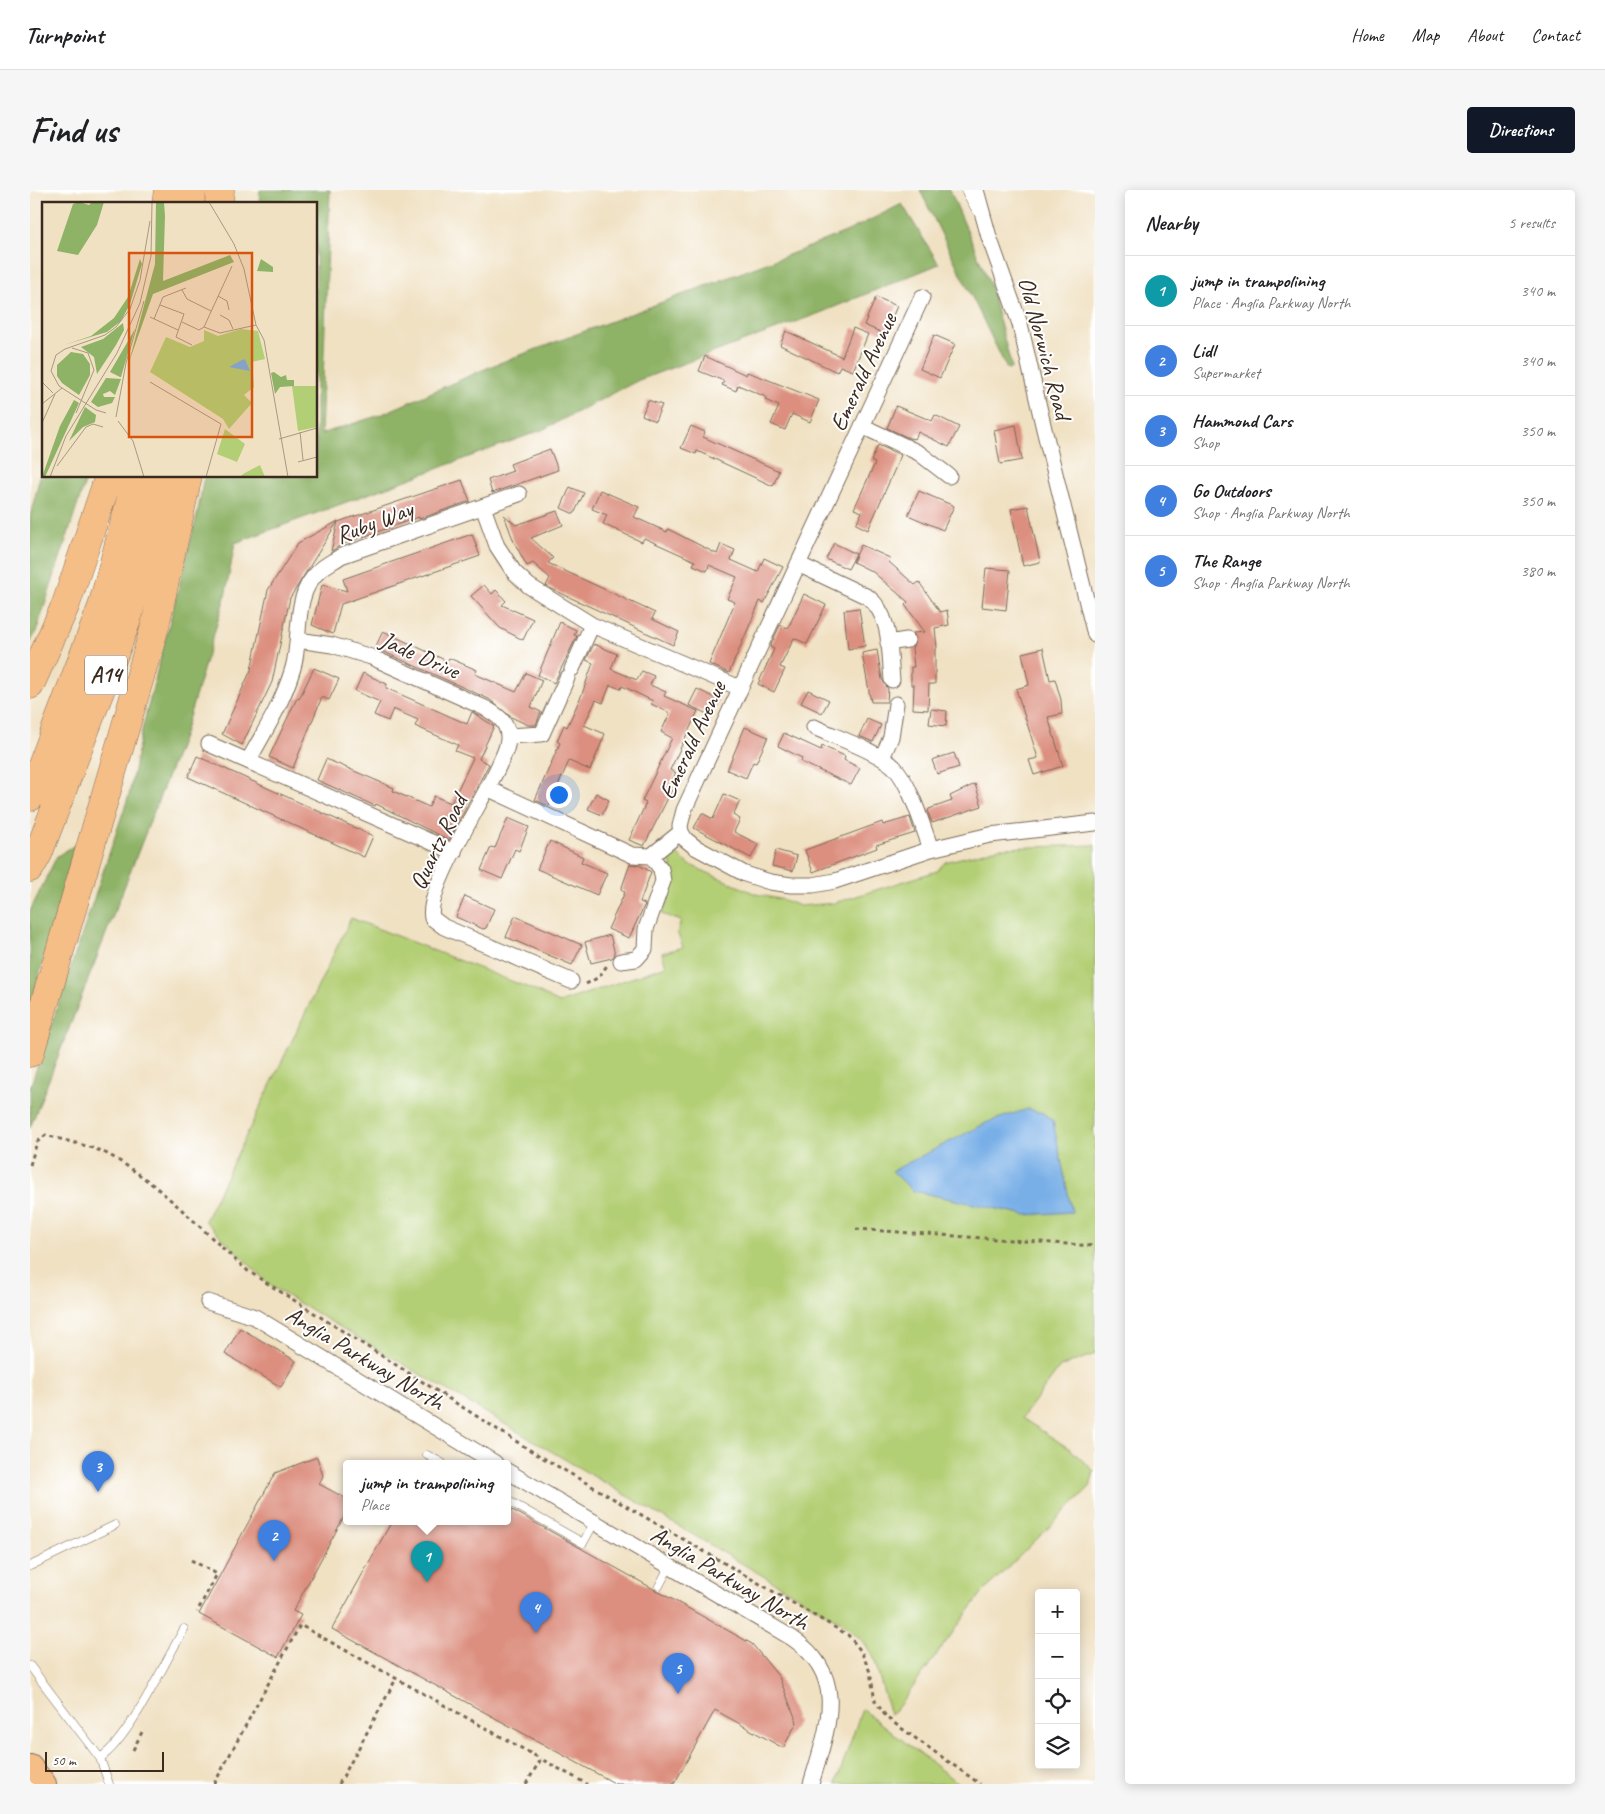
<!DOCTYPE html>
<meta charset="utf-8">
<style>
:root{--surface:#fff;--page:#f6f6f6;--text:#202124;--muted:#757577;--line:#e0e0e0;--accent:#111827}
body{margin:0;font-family:Caveat,sans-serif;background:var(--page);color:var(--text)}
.controls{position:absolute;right:15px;bottom:15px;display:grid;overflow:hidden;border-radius:5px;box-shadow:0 2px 12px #0003}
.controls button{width:45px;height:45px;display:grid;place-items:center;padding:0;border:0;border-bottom:1px solid var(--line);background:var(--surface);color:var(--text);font:25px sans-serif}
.scale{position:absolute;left:15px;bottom:12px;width:119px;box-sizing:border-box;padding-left:5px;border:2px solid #3b2a1e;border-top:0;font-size:14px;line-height:18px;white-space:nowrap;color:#3b2a1e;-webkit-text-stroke:4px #fff;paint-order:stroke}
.you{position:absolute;left:528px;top:604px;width:18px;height:18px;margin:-12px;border:4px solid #fff;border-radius:50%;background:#1a73e8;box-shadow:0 0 0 8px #1a73e833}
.badge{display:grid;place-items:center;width:32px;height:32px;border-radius:50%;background:var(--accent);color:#fff;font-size:16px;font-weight:700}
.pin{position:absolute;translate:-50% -41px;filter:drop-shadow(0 1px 2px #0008)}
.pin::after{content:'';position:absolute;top:26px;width:18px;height:15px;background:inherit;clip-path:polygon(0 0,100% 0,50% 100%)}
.popup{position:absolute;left:313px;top:1270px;width:168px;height:65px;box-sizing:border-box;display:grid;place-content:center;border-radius:5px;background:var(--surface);filter:drop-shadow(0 1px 4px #0005);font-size:16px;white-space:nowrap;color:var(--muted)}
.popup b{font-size:19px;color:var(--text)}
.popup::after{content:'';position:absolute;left:50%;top:100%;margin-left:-10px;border:10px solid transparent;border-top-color:var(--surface)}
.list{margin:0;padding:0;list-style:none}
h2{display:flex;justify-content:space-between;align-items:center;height:65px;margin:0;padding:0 20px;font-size:21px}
h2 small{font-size:16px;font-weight:400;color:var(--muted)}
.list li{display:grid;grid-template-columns:32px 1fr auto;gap:15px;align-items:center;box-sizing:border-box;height:70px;padding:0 20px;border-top:1px solid var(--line)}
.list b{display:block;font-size:19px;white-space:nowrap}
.list p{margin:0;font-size:16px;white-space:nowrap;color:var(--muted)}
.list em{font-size:16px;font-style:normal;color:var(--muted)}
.icon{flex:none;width:28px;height:28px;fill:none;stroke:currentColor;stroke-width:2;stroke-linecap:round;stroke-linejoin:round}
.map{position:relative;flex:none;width:1065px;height:1594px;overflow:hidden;border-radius:5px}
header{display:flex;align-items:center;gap:30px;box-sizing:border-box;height:70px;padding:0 25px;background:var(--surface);border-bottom:1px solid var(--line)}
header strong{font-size:24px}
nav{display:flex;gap:28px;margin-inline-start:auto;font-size:18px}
.intro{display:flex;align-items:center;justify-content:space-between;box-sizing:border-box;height:120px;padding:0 30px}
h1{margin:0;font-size:35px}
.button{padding:12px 22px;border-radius:5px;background:var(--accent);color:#fff;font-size:18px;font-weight:700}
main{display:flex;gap:30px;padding:0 30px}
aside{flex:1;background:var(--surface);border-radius:5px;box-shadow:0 2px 12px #0003}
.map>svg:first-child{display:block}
.green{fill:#b3cf75;stroke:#777c4a}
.forest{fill:#8eb266;stroke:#646e42}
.water{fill:#78afe7;stroke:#5a6c82}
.building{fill:#dc8f7f}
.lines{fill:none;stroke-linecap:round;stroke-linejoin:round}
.lane-casing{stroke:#7a6a58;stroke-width:9}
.street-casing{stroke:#7a6a58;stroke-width:17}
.primary-casing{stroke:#7a6a58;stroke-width:26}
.highway-casing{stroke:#7a6a58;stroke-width:29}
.path{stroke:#7a6a58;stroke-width:3;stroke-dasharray:4 4;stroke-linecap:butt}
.lane{stroke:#fff;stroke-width:8}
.street{stroke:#fff;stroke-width:15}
.primary{stroke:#f6be87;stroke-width:24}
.highway{stroke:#f6be87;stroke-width:28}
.labels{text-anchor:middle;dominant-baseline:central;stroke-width:4;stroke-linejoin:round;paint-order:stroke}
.shield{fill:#fff;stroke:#766a62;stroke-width:1}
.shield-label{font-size:22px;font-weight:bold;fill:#3b2a1e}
.street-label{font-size:24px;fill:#3b2a1e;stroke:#fff}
.inset-road{fill:none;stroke:#a89881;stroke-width:1}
.view{fill:#d7540e;fill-opacity:0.15;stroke:#d7540e;stroke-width:2.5}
.inset-edge{fill:none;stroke:#3b2a1e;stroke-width:2.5}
</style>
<header>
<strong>Turnpoint</strong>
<nav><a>Home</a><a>Map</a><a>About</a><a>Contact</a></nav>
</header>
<div class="intro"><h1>Find us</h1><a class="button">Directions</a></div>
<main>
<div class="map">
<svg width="1065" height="1594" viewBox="0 0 1065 1594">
<rect width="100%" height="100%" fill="#fff"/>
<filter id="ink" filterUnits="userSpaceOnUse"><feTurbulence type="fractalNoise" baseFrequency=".02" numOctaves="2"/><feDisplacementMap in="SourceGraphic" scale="10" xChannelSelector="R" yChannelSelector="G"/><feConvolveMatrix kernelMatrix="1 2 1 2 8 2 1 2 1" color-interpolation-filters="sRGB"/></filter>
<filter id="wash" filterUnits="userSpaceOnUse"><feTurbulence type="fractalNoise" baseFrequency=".0096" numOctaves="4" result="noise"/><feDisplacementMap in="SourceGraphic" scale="20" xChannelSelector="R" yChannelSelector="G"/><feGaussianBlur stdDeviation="1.12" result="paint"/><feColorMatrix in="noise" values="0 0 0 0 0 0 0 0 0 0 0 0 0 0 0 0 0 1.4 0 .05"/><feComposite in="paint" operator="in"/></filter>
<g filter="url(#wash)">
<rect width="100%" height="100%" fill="#f0e1c3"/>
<!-- green -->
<path class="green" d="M1065 655V937L1063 938 1065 949V1164L1030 1177 992 1228 1040 1259 1064 1281 1060 1297 952 1403 866 1520 860 1525 844 1468 834 1452 813 1433 242 1097 175 1031 321 728 504 800 529 813 636 776 632 763 653 757 647 742 651 731 632 724C639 707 649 685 638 669L648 665 660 675 726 704 754 710 770 716 804 713 907 681 915 672 970 658Z
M832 1519 929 1594H806Z"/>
<!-- forest -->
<path class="forest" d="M230 0H300L291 244 350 225 464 175 769 61 818 41 872 14 909 74 790 123 609 190 512 240 205 353 195 407 153 547 0 938V898L99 605 112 540 167 326 174 286H286V14H229Z
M890 0H920L959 92 982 178 977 179Z
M14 270V286H57L6 442 0 453V327Z
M45 655 0 818V721L27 666Z"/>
<!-- water -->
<path class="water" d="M998 919 1013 923 1023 931 1042 1022 996 1025 883 1001 862 981 958 932Z"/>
<g id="blocks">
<!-- building -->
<path class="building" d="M846 107 867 116 855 144 834 135Z
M823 138 838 144 823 181 810 176 807 182 750 155 756 141 812 167Z
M904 145 925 154 910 188 890 179Z
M675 166 716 185 717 182 731 187 789 210 780 232 762 224 755 240 741 234 749 216 735 210 736 207 708 195 706 201 692 195 694 191 669 181Z
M618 210 632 215 625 231 612 225Z
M866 216 902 231 905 225 929 237 919 257 888 242 885 249 879 248 857 238Z
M986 235 992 270 970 274 964 240Z
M661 236 675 242 673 247 749 281 743 296 667 261 666 264 651 258Z
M848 255 871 265 838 340 826 334 832 322 824 319 845 273 841 271Z
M520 259 528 280 462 303 458 290 483 281 480 274Z
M432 290 440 311 389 329V327L313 354 301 361 308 332Z
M540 297 554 303 544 324 531 318Z
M570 300 609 317 604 327 637 342 638 339 687 364 691 354 705 360 701 370 728 382 734 368 753 377 734 413 730 411 699 483 679 474 705 412 697 409 707 387 679 375 677 381 663 375 665 371 614 348 612 352 573 334 577 325 562 319Z
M889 301 924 316 913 340 878 325Z
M998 316 1010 372 993 376 981 319Z
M527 321 533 335 501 348 523 368 518 373 625 423 622 429 649 442 643 455 524 400 516 396 520 388 503 373 497 376 484 352 474 325 486 335Z
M308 331 260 408 242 492 212 555 192 544 221 480 238 400 268 353Z
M442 344 450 366 311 414 303 444 282 435 292 395 317 401 313 389Z
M804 353 826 364 818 379 796 369Z
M831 355 860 368 859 372 885 395 889 392 910 422 917 420 919 435 905 438 907 458 905 459V494H899L898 520 883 519 884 495H881V477H884L882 458 886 449 883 443 895 442 875 415 878 412 843 382 823 372Z
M956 378 980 380 976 420 952 417Z
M454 395 462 404 466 400 476 411 472 415 503 429 493 450 470 438 441 406Z
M774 404 796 415 777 454 764 448 750 477 755 479 744 502 728 494 744 459 740 457 750 435 758 438Z
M829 418 835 456 818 459 814 420Z
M530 432 546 440 544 445 547 446 524 493 508 485Z
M353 441 417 471 419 468 447 480 445 484 486 502 496 483 512 490 501 517 511 522 506 535H498L481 527 459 509 345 458Z
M564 454 587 464 581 479 607 490 612 481 624 486 620 495 636 502 634 506 668 521 640 580 646 583 639 596 643 598 614 656 599 650 616 613 612 611 642 548 631 542 640 523 621 514 623 511 592 496 591 499 580 495 573 513 566 510 554 535 575 544 560 580 539 571 519 616 505 610 530 553 527 551 534 535 537 537 552 504 563 473 556 470Z
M1013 458 1020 490 1025 489 1031 510 1032 524 1018 527 1033 576 1004 585 999 570 1008 568 986 499 999 495 992 463Z
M847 460 852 489 858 499 857 512H841L832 463Z
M284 478 309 489 299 510 292 507 263 578 239 567 267 508 269 509Z
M333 483 357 494 356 498 437 534 442 522 464 536 449 569 459 574 419 650 346 614 345 616 287 590 296 569 364 598 363 601 399 617 404 606 421 613 443 568 425 561 428 555 385 536 388 530 363 519 358 531 344 525 350 512 325 501Z
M667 499 689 510 681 526 659 515Z
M778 500 799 510 792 523 771 513Z
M901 519 917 521 916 536 899 534Z
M837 529 851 535 843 552 829 546Z
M715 537 738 547 726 573 723 572 716 588 697 580Z
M754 543 791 560 792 556 815 566 814 570 830 578 821 595 771 572 772 568 748 556Z
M924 563 929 577 907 584 902 570Z
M167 566 343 646 334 667 158 587Z
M945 594 952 616 902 633 898 622 899 619 922 611 920 606Z
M566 603 579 610 572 625 558 619Z
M694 604 710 611 703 625 710 629 704 642 728 654 721 668 664 638 672 623 683 629Z
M880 627 885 643 846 655 847 658 783 682 775 660 852 632 853 635Z
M478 628 499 637 489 661 485 659 472 689 451 680 461 657 465 658Z
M520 651 553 667 551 672 577 683 567 705 507 679Z
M746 660 767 666 763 681 742 676Z
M600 674 609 675 621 682 610 712 615 714 599 748 578 739 595 702 591 700Z
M435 706 464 719 456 738 453 739 426 727Z
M485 726 552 755 542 775 476 747Z
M580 745 585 764 582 768 561 773 555 752Z
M210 1138 266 1171 251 1197 195 1164Z
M287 1267 293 1286 289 1294 317 1309V1321L263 1421 271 1425 248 1467 169 1424 245 1283Z
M477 1317 722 1454 749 1487 767 1532 753 1558 685 1520 644 1594H586L302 1439 362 1331H477Z"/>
</g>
</g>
<g filter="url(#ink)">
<use href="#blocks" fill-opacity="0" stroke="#7a6a58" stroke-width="1"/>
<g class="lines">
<defs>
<path id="lane" d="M935 0 946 20
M397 1265 412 1273
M477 1310 553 1353 564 1333
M0 1376 85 1335
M629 1396 639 1377
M0 1476 70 1568 79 1594
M70 1568C98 1551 136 1470 154 1439"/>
<path id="street" d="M946 0 959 47 990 134 1014 239 1065 445
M892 107 654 620 650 636 651 642 655 649 665 657 715 684 740 692 761 695H783L805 691 901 659 960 645 1065 633
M832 236 889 263 919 286
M453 317 467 356 484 382 499 396 562 435 710 498
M768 374 838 407C862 426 859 462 862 490
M268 450 302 455 341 467 455 518C467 525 477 531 478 546 479 556 473 566 469 575 455 608 395 699 402 728L414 737 541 791
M858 453 877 450
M542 479 562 435
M784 537C805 547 849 562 864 577 881 595 892 635 901 659
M478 546 512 544 537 488
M179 554 424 662
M852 568 861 547 866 514
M218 571C235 541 253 512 263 478 272 447 262 405 289 381 295 375 304 371 311 366L489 304
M459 599 602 665 621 666 651 642
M591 771 606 769 615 759 616 739 633 691 631 679 621 666
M178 1112 225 1127 465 1273
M477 1281 762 1448C820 1487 797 1539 781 1594"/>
<path id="primary" d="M0 1577 14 1594"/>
<path id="highway" d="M136 14 138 0
M160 14 162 0
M189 14 190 0
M0 495 36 414 79 286
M0 607 72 417 107 286
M0 678 8 664 97 430 134 286
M0 863 125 436 158 286"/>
</defs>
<!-- lane casing -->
<use href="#lane" class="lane-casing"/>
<!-- street casing -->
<use href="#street" class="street-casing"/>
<!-- primary casing -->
<use href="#primary" class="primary-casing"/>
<!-- highway casing -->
<use href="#highway" class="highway-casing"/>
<!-- path -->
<path class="path" d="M556 794 569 787 578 774
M0 975 7 952 16 945C35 951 64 956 81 966 133 996 173 1042 218 1081L503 1262 818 1445 831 1461 840 1482 845 1511 857 1528 950 1594
M826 1039 1065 1056
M161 1370 187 1384 167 1422
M103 1560 112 1542 109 1540
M184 1594 270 1435 511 1569
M309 1594 366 1489
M496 1594 511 1569 557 1594"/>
<!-- lane -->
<use href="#lane" class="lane"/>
<!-- street -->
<use href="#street" class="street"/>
<!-- primary -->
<use href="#primary" class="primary"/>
<!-- highway -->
<use href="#highway" class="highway"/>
</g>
</g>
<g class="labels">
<!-- shield labels -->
<rect class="shield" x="55" y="465.5" width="42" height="39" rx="4"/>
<g class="shield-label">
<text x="76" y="485">A14</text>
</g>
<!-- street labels -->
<g class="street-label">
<text transform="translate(1015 158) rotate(75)">Old Norwich Road</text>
<text transform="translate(833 182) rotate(-65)">Emerald Avenue</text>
<text transform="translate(344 332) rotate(-21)">Ruby Way</text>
<text transform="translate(390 465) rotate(24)">Jade Drive</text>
<text transform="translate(662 550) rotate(-65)">Emerald Avenue</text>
<text transform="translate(408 652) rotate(-64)">Quartz Road</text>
<text transform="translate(335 1168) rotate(31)">Anglia Parkway North</text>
<text transform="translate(700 1388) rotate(31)">Anglia Parkway North</text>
</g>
</g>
<!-- overview -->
<g transform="translate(12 12)">
<rect width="275" height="275" fill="#f0e1c3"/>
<path d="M199 127 216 129 223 157 210 160 212 185 202 193 210 201 187 227 181 217 108 170 124 135 148 145 162 139V128L176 134ZM250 184H275V225L256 229ZM183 227 203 242 195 260 175 252ZM218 263 223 275H198L201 272Z" fill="#b3cf75"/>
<path d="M37 0 47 3 50 0H62L55 23 36 53 15 49 31 2ZM114 0H122L123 14 121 79 188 53 192 60 111 92 87 160 113 62ZM98 57 100 62 88 102 79 119 65 130 22 143 49 134 72 116 86 95ZM219 57 231 65V70L215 69ZM81 121 82 128 74 143 55 172 52 155 39 145 61 137ZM93 127 79 175H78L68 170ZM29 150 41 152 48 162V173L37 193 20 181 15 174V163ZM232 170 239 175 244 173 245 178H252V184L238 185 233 192 229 171ZM64 176 79 177 73 193 68 189 61 192 62 195H73L70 201 56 205 49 200ZM32 198 37 201 3 275H0L18 224ZM43 205 54 213 53 220 41 225 27 239Z" fill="#8eb266"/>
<path d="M203 157 208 169 187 165 198 159Z" fill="#78afe7"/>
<path class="inset-road" d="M167 0 192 42 202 67 214 123 222 138 246 275M190 64 162 125 178 131 214 123M140 88 145 97 169 109M176 94 185 99 187 108M118 103 142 112 134 135 150 143M178 113 187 118 191 127M108 115 136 128M112 117 121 95 144 86M140 120 157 128 162 125M30 146 46 151 52 168 34 211M0 180 11 191M108 180 179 222 164 275M17 184 54 208 64 211M17 184 9 169 14 153 23 147 63 133 74 125 88 107 98 78 108 19M0 202 20 186M74 215 84 161 102 99M76 219 91 239 102 275M0 221 13 192M258 230 261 258M237 237 275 226M256 260 275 255M15 264 44 225 51 222 61 225M8 275 24 234 75 151 98 101 109 54 110 0"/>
<path class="view" d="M87 51H210V235H87Z"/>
<rect width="275" height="275" class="inset-edge"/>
</g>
</svg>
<div class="controls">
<button>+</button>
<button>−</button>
<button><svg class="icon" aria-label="locate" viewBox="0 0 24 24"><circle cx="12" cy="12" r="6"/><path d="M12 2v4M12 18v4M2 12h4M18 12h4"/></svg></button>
<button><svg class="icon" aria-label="layers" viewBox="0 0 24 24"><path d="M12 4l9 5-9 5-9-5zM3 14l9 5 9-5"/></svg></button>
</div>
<div class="scale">50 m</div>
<div class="you"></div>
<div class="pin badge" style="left:397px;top:1392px;background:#0f9aa8">1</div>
<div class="popup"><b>jump in trampolining</b>Place</div>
<div class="pin badge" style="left:244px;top:1371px;background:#3f7fe0">2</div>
<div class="pin badge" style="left:68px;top:1302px;background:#3f7fe0">3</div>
<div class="pin badge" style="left:506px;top:1443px;background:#3f7fe0">4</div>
<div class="pin badge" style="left:648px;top:1504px;background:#3f7fe0">5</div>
</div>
<aside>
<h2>Nearby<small>5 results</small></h2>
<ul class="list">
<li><span class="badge" style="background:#0f9aa8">1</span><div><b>jump in trampolining</b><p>Place · Anglia Parkway North</p></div><em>340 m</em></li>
<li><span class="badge" style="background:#3f7fe0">2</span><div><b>Lidl</b><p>Supermarket</p></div><em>340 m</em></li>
<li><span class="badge" style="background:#3f7fe0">3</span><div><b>Hammond Cars</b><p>Shop</p></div><em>350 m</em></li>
<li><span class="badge" style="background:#3f7fe0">4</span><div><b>Go Outdoors</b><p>Shop · Anglia Parkway North</p></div><em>350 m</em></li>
<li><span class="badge" style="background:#3f7fe0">5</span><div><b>The Range</b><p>Shop · Anglia Parkway North</p></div><em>380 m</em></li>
</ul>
</aside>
</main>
